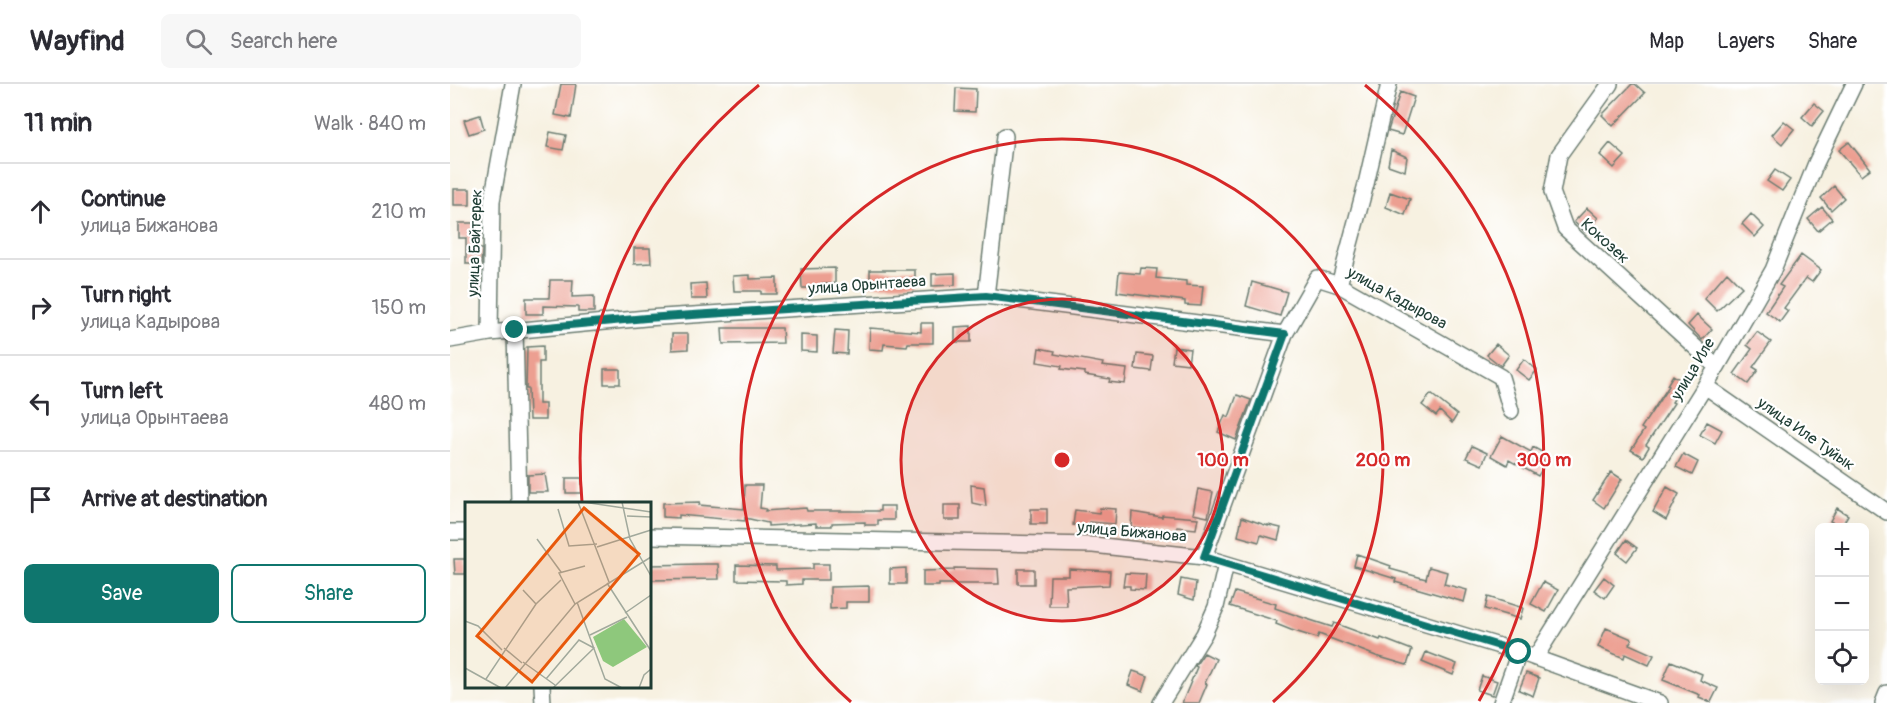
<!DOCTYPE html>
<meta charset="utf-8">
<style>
:root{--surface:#fff;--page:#f7f7f7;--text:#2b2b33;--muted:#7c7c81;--line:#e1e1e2;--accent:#0f766e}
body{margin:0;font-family:Pangolin,sans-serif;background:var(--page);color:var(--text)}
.controls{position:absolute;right:18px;bottom:18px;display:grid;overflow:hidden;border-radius:9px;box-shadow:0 6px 24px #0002}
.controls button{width:54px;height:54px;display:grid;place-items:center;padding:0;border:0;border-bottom:2px solid var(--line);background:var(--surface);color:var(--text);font:30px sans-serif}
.stop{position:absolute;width:18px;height:18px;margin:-14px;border:4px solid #0f766e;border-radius:50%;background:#fff}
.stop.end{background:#0f766e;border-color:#fff;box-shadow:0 2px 6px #0008}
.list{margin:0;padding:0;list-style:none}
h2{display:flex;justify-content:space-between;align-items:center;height:78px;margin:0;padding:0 24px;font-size:26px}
h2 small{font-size:20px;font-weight:400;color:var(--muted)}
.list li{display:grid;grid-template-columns:39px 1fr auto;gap:18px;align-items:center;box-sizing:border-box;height:96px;padding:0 24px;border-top:2px solid var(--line)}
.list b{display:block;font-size:22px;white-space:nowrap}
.list p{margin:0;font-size:20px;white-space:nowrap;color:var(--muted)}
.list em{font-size:20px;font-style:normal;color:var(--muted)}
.actions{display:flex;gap:12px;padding:18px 24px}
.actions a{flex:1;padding:14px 0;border:2px solid var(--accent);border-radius:9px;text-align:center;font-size:21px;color:var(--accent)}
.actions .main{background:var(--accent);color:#fff}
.icon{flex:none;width:33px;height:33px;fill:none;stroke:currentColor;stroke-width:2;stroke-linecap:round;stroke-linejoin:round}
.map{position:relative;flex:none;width:1437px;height:619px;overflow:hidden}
header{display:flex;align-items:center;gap:36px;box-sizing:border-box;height:84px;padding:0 30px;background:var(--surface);border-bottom:2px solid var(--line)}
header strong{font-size:28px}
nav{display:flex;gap:33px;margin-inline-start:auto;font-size:21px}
.search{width:420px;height:54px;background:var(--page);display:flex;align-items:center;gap:15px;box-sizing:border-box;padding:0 21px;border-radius:9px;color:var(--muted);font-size:22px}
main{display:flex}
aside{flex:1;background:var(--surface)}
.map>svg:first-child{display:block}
.building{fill:#ec9f91}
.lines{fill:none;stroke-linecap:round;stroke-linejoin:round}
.minor-casing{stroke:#6b7c71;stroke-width:18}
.minor{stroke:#fff;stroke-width:15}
.route{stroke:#0f766e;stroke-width:8}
.ring{fill:none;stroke:#d62828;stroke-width:3}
.labels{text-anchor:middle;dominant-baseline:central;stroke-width:4.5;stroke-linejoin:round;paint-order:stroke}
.street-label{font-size:16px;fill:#1f3d34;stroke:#fff}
.inset-road{fill:none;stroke:#a1a99c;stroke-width:1.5}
.view{fill:#e8590c;fill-opacity:0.15;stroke:#e8590c;stroke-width:3}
.inset-edge{fill:none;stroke:#1f3d34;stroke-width:3}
.centre{fill:#d62828;stroke:#fff;stroke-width:3}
.ring-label{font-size:18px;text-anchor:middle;font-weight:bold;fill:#d62828;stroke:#fff;stroke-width:4.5;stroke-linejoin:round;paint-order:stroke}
</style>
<header>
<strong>Wayfind</strong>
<div class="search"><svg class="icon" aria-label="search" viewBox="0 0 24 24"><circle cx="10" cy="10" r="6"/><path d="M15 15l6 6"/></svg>Search here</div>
<nav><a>Map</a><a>Layers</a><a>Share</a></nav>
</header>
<main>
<aside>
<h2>11 min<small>Walk · 840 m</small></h2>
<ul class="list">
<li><svg class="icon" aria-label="ahead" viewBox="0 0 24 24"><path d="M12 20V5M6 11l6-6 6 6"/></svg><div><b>Continue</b><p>улица Бижанова</p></div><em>210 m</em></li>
<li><svg class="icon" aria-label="right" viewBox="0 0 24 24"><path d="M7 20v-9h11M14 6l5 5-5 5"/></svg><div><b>Turn right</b><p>улица Кадырова</p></div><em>150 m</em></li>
<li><svg class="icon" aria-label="left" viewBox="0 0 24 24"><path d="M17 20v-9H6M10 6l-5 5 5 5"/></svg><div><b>Turn left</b><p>улица Орынтаева</p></div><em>480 m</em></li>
<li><svg class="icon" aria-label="arrive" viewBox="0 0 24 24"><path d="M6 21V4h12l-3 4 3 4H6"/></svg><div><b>Arrive at destination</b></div></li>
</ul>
<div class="actions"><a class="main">Save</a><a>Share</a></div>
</aside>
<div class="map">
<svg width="1437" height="619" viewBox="0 0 1437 619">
<rect width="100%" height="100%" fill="#fff"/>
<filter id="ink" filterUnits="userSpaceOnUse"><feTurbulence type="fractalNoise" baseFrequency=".0167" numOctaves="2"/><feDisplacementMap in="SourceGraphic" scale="12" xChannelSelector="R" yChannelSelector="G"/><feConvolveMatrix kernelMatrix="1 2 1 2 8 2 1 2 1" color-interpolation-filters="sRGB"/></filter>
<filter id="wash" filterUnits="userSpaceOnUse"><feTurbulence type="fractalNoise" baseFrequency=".008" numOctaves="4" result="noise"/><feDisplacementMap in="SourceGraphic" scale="24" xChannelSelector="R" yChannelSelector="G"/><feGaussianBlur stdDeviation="1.35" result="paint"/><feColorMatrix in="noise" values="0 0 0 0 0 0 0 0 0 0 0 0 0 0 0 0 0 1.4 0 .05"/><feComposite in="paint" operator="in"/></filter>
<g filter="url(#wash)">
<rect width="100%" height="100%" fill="#f7f1e1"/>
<g id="blocks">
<!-- building -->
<path class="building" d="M111 0H126L121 34 105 31Z
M1182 0H1185L1195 9 1163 42 1152 31Z
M506 4 526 5 525 28 505 27Z
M950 8 964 13 952 51 938 47Z
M1364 19 1374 27 1362 42 1352 33Z
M30 31 34 45 19 50 14 36Z
M1334 37 1344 45 1332 60 1322 51Z
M100 48 116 51 113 66 97 63Z
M1399 58 1420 85 1411 92 1389 66Z
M1160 59 1175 72 1164 84 1150 71Z
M941 66 957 73 955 87 938 81Z
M1325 86 1340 96 1332 107 1317 97Z
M1384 102 1394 114 1381 126 1371 114Z
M4 105H20V121H4Z
M940 108 960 115 955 131 936 123Z
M1372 123 1382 135 1368 147 1358 135Z
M1137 124 1148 134 1135 148 1124 138Z
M1301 130 1314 143 1305 153 1292 140Z
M9 139H25V165H32L31 180H16V154H9Z
M184 164H200L201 179 184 180Z
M1351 171 1371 186 1362 198 1356 194 1334 224 1338 227 1330 238 1316 228 1333 203 1329 201Z
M385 184V200H372V204H352L351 185Z
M691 184 707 185 706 194 736 197V201L753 202 751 222 735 221V217L667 208 669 188 690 190Z
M420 186H465V201H420Z
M1277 188 1292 203 1267 227 1254 214Z
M505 189V201L482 202V190Z
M300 191V195L327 194V210H311V207H284L283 192Z
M100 196H123L122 213 144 212V228H128V223L93 222V230H76V214H99Z
M802 198 837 208 830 232 796 222Z
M256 199 257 215H241L240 200Z
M1247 231 1262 245 1252 256 1238 241Z
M471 239H483V259H458L457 262 434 260 433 266 419 265 420 244 471 248Z
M521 242V258H505V243Z
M272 244H332L333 259 273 260Z
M385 246 398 247 397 270 383 269Z
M1307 248 1321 258 1303 283 1308 286 1298 300 1284 290 1302 265 1297 261Z
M222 250H238V265L222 266Z
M351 251 367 252V268L351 267Z
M1046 260 1059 271 1051 282 1037 271Z
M93 262V278H89V320H95V336H79L78 305H76L77 263Z
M724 263 740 265 738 280 722 278Z
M589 264 605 267 604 270 653 279 652 282 677 285 675 300 659 298 660 295 635 291V288L611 285 612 282 587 278Z
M687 270 703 272 701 287 685 285Z
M1074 275 1087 286 1079 296 1066 286Z
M154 285H170V300H154Z
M1223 291 1235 299 1222 318 1224 319 1196 361 1199 363 1193 373 1181 366 1194 346 1191 344 1219 302 1217 301Z
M981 310 1007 331 1002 339 990 327 986 332 972 321Z
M787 311 801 316 786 356 768 348 775 331 779 333Z
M1257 338 1272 346 1265 359 1250 351Z
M1052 352 1081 368 1083 363 1099 372 1088 392 1059 376 1057 381 1041 372Z
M1022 362 1037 369 1032 381 1016 374Z
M1233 370 1248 378 1242 391 1226 383Z
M1161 388 1172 395 1154 424 1143 416Z
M95 390 98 408H78V391Z
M116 394H132V409H116Z
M295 401H312L310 424 316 425 315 427 356 424 357 427H430V422H444V436H428V441H415V438L382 439V442H366V439L318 442V439L295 434V437L229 431V434L213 433V419L250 418 249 421 294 425Z
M521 401 534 403 536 422 522 419Z
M1217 403 1229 410 1216 436 1203 428Z
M748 405 763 408 758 433 743 430Z
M494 421H510V436H494Z
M650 424 666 425 665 440 640 438 639 443 623 441 625 426 649 429Z
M1387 424 1398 431 1391 443 1380 437Z
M581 425H597V440H581Z
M682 428 712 433V431L748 434 746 445 727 443 726 448 681 443Z
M792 433 818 442V441L831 444 828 456 811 451 809 458 788 452Z
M1176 456 1187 464 1177 477 1167 469Z
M907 470 941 482 940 485 976 495 979 483 997 488 994 500 1017 506 1014 518 945 498 946 495 904 482Z
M4 475H16V490H5Z
M252 480H268L269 495 200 496V481Z
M363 480H379V496H352V500L336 501V497L286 496V481L326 482V486L363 485Z
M456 484V500H440V485Z
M504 484 548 485 549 500H489V502H473V487L504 486Z
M568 485H584V500H568Z
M619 485 660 487 659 501 616 503 617 522H599L600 492H619Z
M675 489 696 490 695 506 680 505V502H673Z
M1154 493 1164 501 1155 514 1144 506Z
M731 495 746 498 744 516 728 511Z
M1093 498 1108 506 1096 528 1081 520Z
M419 502V518H396V524L380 525V503Z
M785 508 826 520 825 524 857 535 882 543 884 539 930 556 931 554 962 566 957 581 926 572 869 550 867 554 841 546 826 540 827 537 780 522Z
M1038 513 1073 524 1070 535 1035 525Z
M1156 544 1182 555 1179 560 1204 571 1199 581 1175 570 1174 574 1148 563Z
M976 568 1007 580 1003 591 972 578Z
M754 569 766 575 755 599 757 600 749 619H732L747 583 745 582Z
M1221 577 1252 590 1250 596 1268 604 1261 618 1249 613 1250 611 1213 596Z
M683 587 698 592 693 607 678 601Z
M1076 589 1089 594 1083 612 1069 606Z
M1032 592 1047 597 1042 611 1027 606Z"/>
</g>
</g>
<g filter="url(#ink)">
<use href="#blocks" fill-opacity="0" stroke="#6b7c71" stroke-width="1.5"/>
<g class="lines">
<defs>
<path id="minor" d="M1160 0 1109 71 1102 108 1115 144 1267 283
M889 201 916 100 939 0
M536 212 555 52
M65 246 69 420
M40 249 42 117 63 0
M0 256 40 249 196 234 536 212 835 250
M1255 302 1437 428
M0 448H16
M200 452 643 461 754 473 1069 568 1210 619
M754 473 835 250 867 194 889 201 1051 293 1061 327
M1085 574 1267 283 1323 186 1366 79 1404 0
M92 602 93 619
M711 619 754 550 766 523 776 480
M1051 619 1069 568
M1433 619 1437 609"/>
</defs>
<!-- minor casing -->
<use href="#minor" class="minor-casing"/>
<!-- minor -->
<use href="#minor" class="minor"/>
</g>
</g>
<g class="lines" filter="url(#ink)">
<!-- route -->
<path class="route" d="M65 246 196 234 536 212 835 250 754 473 1069 568"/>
</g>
<!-- distance rings -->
<circle cx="612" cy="376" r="161" fill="#d62828" fill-opacity=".12"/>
<g class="ring">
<circle cx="612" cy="376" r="161"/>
<path d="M401 618A321 321 0 1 1 823 618"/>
<path d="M132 418A482 482 0 0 1 309 1M915 1A482 482 0 0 1 1029 617"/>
</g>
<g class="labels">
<!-- street labels -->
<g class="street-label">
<text transform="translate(1155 157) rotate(42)">Кокозек</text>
<text transform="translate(25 159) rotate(-88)">улица Байтерек</text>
<text transform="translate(417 201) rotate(-4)">улица Орынтаева</text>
<text transform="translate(947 214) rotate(29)">улица Кадырова</text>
<text transform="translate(1243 285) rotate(-59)">улица Иле</text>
<text transform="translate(1356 350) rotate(35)">улица Иле Туйык</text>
<text transform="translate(682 448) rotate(5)">улица Бижанова</text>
</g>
</g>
<!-- overview -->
<g transform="translate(15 418)">
<rect width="186" height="186" fill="#f7f1e1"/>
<path d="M159 117 182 145 148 165 138 159 128 135Z" fill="#8ec87c"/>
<path class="inset-road" d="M113 0 144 80M118 0 186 10M157 0 165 37 186 74M93 7 104 44 132 42M162 14 186 15M72 37 96 70M132 45 186 28M142 81 186 149M58 88 71 102M112 100 140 177 157 186M110 102 94 71 120 64M160 111 186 93M0 119 13 124 37 148M125 133 162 115M39 146 57 161M58 160 90 183M0 166 36 186M21 177 71 102 96 78M81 177 114 138 129 146 88 186M40 186 110 102 186 55M174 186 179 173 186 167"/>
<path class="view" d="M119 6 174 52 67 180 12 134Z"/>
<rect width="186" height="186" class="inset-edge"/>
</g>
<circle cx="612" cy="376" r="9" class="centre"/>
<g class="ring-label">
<text x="773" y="382">100 m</text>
<text x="933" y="382">200 m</text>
<text x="1094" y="382">300 m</text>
</g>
</svg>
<div class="controls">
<button>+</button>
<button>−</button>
<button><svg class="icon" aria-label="locate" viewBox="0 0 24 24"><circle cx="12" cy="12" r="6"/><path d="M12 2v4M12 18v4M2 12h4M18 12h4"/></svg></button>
</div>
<div class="stop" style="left:1069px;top:568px"></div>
<div class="stop end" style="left:65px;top:246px"></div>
</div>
</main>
